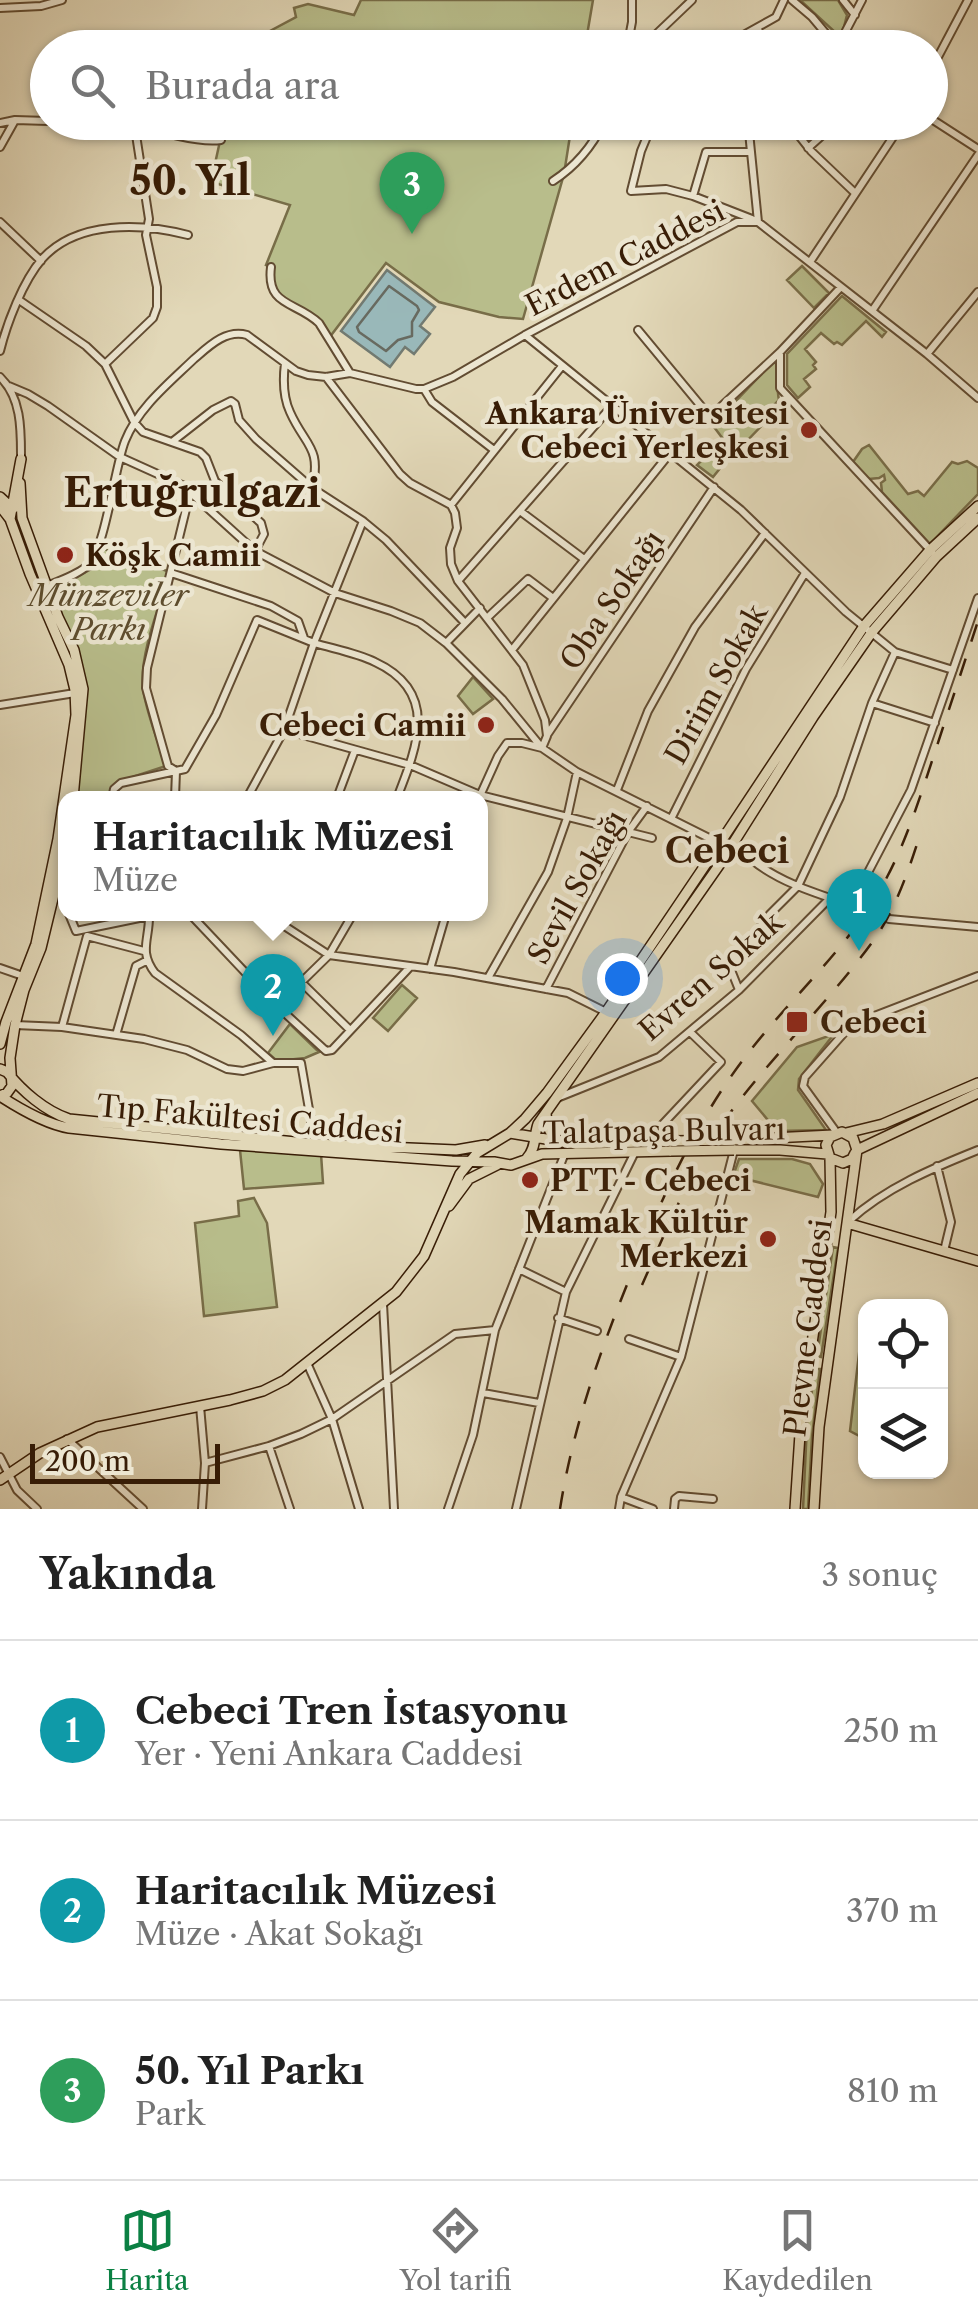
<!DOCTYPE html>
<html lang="tr">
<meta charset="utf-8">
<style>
:root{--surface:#fff;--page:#f2f2f2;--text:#222;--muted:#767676;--line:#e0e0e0;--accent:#0b8043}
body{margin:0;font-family:"Libre Caslon Text",serif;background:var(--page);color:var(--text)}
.controls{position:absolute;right:30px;bottom:30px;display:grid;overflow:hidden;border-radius:20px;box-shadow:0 2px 8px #0004}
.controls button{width:90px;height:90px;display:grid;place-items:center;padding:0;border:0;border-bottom:2px solid var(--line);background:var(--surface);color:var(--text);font:50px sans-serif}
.scale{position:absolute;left:30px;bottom:25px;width:190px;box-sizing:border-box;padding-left:10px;border:5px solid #381d06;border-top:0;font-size:28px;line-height:35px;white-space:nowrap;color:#381d06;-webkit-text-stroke:8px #ece6d1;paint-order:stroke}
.you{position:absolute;left:622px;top:978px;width:35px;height:35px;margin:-25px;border:8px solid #fff;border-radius:50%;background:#1a73e8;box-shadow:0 0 0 15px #1a73e833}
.badge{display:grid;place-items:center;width:65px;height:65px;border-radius:50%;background:var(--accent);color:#fff;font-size:32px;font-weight:700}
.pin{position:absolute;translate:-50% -82px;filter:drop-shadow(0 2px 5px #0008)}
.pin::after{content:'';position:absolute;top:52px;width:35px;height:30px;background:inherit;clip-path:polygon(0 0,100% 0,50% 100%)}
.popup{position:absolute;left:58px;top:791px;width:430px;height:130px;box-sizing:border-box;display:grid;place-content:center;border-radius:20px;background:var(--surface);filter:drop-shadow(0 2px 8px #0005);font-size:32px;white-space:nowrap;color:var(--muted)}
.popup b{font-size:38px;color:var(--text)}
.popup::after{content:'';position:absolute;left:50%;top:100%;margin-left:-20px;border:20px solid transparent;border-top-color:var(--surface)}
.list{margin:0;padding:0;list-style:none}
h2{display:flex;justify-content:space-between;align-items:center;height:130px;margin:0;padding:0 40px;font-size:42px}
h2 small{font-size:32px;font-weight:400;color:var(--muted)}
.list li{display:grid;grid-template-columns:65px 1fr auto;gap:30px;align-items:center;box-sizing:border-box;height:180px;padding:0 40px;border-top:2px solid var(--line)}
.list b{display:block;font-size:38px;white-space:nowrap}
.list p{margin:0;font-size:32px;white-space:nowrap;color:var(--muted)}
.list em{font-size:32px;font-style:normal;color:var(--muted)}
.icon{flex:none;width:55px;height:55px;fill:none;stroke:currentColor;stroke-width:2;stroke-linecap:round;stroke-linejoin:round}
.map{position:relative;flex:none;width:978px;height:1509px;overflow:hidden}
.search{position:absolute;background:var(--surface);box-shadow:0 2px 8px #0004;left:30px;right:30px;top:30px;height:110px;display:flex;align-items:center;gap:25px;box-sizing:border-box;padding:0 35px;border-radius:55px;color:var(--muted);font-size:38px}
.sheet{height:670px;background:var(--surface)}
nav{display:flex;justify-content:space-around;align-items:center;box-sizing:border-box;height:140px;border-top:2px solid var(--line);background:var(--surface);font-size:28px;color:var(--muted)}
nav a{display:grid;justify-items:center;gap:5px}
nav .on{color:var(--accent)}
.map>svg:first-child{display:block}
.green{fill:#b8bd8b;stroke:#786d48;stroke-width:2.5}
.water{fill:#99b8b9;stroke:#727a71;stroke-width:2.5}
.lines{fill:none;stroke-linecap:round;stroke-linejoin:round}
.shore{stroke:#686a60;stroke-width:2.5}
.minor-casing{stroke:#624c32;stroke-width:10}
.major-casing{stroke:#381d06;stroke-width:12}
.minor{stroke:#ece6d1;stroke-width:6}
.major{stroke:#e2d8b8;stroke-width:9}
.rail{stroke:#381d06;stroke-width:2.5;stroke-dasharray:18 18;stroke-linecap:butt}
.major-bridge-casing{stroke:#381d06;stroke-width:12;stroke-linecap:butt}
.major-bridge{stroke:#e2d8b8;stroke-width:9}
.poi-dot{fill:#8f2418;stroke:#ece6d1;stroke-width:4}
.labels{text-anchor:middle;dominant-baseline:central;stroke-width:9;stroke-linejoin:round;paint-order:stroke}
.street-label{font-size:30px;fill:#381d06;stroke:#ece6d1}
.poi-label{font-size:30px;font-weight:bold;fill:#381d06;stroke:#ece6d1;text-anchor:end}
.park-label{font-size:30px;font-style:italic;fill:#5e4d2e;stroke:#ece6d1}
.quarter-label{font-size:35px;font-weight:bold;fill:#381d06;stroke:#ece6d1}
.district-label{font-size:40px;font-weight:bold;fill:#381d06;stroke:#ece6d1}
</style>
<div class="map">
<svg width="978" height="1509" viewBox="0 0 978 1509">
<rect width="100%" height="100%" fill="#e2d8b8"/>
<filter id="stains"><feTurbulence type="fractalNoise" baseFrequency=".002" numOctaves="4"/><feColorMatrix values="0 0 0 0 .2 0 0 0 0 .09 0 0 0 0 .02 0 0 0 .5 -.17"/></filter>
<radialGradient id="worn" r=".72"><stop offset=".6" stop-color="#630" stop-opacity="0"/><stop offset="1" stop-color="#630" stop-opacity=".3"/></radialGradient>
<!-- green -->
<path class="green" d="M361 0H593L585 47H250L270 31 296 17 294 8 308 4 354 15Z
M800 0H838L847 15 843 31 837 34Z
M217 123H572L564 174 523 319 499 317 439 302 386 263 329 338 319 323 278 299 272 289 271 267 266 265 290 205 211 182 220 141 216 133Z
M802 266 829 293 814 308 787 280Z
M842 296 886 332 882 337 866 321 842 345 837 342 834 344 821 333 805 349 816 362 813 365 816 369 804 379 810 387 798 398 787 385V354Z
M773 362H776C779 373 776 387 779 400L773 406 775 412 741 447 732 443 716 458 721 467 713 477 697 465 723 439 711 423 730 407Z
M869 445 908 494 918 491 924 496 952 462 958 464 967 461 978 468V494L930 544 882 492 881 483 885 480 884 475 879 478 869 479 853 462 862 449Z
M104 549 170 572C160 605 139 654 143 689 147 715 158 741 166 766L120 781 110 798H75L84 688 50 591 95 567Z
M473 677 493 699 473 714 458 696Z
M402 985 417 998 388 1031 373 1018Z
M290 1024 319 1052 305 1058 277 1061 268 1053Z
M834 1034 799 1079 798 1090 826 1130 777 1131 752 1101 797 1047Z
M240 1150 321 1154 323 1183 244 1189Z
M739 1159H792L810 1164 823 1184 818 1197 733 1176Z
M254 1198 267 1223 277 1307 204 1316 195 1223 239 1216 238 1201Z
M833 1247 838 1248 821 1357 817 1356Z
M862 1328 866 1330 865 1439 850 1431Z
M815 1369H820L812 1437 808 1509H803L807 1425Z"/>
<!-- water -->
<path class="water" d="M387 270 435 307 420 326 430 334 414 354 405 347 390 367 341 331Z"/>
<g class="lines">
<!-- shore -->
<path class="shore" d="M389 286 417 306 419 310 412 322V336L398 340 386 351 359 332 357 327Z"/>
<defs>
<path id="minor" d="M792 0 812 17 838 48
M843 0 855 15
M0 8 41 6 62 0
M758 28 763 48
M630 34 648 42 692 0
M838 46 862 0
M627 48 632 22V0
M720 48 776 17 784 0
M930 72 968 0
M930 118 978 149
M65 122H106
M136 122C155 132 200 143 221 140
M653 122 641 151 631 191 666 189 693 196 752 219
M748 122 758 222
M788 122 811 151 855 193
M0 123 15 120 48 121
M0 147 14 122
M808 148 837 122
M553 181C576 166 592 147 604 122
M693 196 706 152H751
M0 222 41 261
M810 262 903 122
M271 267C266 307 296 301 319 323L350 373
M19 300 86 346 105 364 134 422 143 432 200 452 206 458 215 481 261 523 264 534 255 551
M872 311 978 155
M638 330 710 417 780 352 841 287
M525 335 741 510 846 612 895 652 953 670
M0 351C7 323 23 281 42 259 77 220 142 223 188 235
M780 354V388L932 552
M927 354 978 292
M285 363C283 379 283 397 290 412 305 446 322 447 312 488
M105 364 153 318 157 307V287L146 235 149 219 134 122
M0 377C22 398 21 431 21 459
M326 377 400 474 410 483 451 505 455 513 457 528 450 548 451 564 458 581 523 665 545 720 547 736 542 748 522 743H507L498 756 479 798
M9 386 28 394 48 406 120 457 182 485 255 551 335 593 391 611 420 623 446 643 502 699 542 748 577 772 751 859C778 882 818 894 851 905L911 790 978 598
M424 389 432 402 494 450
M172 442 213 410 231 401 235 404 239 420 256 439 312 488 363 521 386 540 465 623
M451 505 562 366
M520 511 584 559
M363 521 314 643C334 649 357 653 375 662 440 692 417 747 397 798
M171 573 271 606 298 621 304 638
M458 581 611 407
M47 586C60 580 78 575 88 565 106 547 114 469 125 441 138 408 169 383 194 359 209 346 226 329 247 335L296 371 308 375 326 377 350 373 416 389H424L453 377 525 335 737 222H758L927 354 978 398
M487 618 528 579 553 598
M446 643 480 608
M512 650 670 453
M872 703 935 723
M0 705 75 693
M285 730 410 765 480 795 652 838
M547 735 714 487
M617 790 648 711 695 627 765 533
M112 798 114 789 121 783 185 769 216 715 257 620 314 643 284 730 247 798
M175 798 176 771 168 766 146 688 147 668 190 493
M337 798 355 750
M671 819 746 669 805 573
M69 914 76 931 149 916
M149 914C150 939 138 951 155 973L241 1035 273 1063
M190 914 277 1006 326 1051 332 1050 409 968
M266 914 329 955 454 972 568 993 606 1012
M889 919 978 927
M0 968 23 976
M430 969 446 914
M488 978 548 872 567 818 577 772
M301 982 350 1030
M546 989 628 832 647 806
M739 990 731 970 733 963 770 914 798 886 840 797 872 703 895 652
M277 1006 329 955 353 914
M15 1025 62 1027 144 1039 187 1050 227 1069 243 1071 273 1063H301L315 1144
M62 1027 87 936 144 951
M116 1035 136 966 146 961
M557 1098 659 1057 739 990 830 898
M837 1133 803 1086 805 1077 851 1025 978 976
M646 1142 721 1062 690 1032
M937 1166 951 1222 944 1251
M849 1221C885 1188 933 1168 978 1150
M519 1269 566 1292
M383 1304 394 1509
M558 1318 597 1331
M629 1339 681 1357
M307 1363 332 1419 359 1509
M483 1393 539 1403
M200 1406 205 1463 202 1509
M67 1439 143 1509
M269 1446 290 1509
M0 1457 17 1490 37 1509
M205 1463 269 1446 301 1434 332 1419 455 1334 495 1330
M621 1497 653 1509
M448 1509 473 1435 495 1330 565 1153
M516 1509 566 1292 635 1152
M619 1509 621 1497 681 1357 734 1150
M674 1509 675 1499 679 1496 713 1499"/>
<path id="major" d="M20 483 22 518 58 617 74 650 83 689 73 798
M0 497 13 509
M0 506 10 519
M66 833 58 878 41 948 24 990 15 1025 10 1058 12 1086 7 1093 0 1096C20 1109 45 1124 69 1128L221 1144 452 1161 494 1162 511 1165 542 1154 671 1151
M0 1044 6 1022 36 944 58 839 76 715 75 690 69 665 30 574 10 519 21 459
M0 1069 7 1072C22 1091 45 1111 69 1119L315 1144 456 1150 485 1145
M546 1113C546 1124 549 1134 559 1141
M510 1133 576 1144 674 1141
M846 1133 883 1124 978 1083
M733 1140 833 1135
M734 1150H780L827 1154
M857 1150 978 1093
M527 1158C536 1149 534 1135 538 1124L722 861 813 717 872 632 936 557 978 518
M830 1158 843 1163 852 1159 855 1153
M449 1206 469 1179 497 1165
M847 1223 978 1261
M0 1480 40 1453 97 1427 230 1400 263 1391 285 1380 396 1292 424 1256 460 1174 477 1153 510 1133 525 1119 547 1093 606 1012 712 855 864 626 930 550 978 506
M795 1509 801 1419 831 1212 830 1158 826 1145 830 1137 842 1132 853 1138 857 1150 819 1427 814 1509"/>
</defs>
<!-- minor casing -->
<use href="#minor" class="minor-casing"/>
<!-- major casing -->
<use href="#major" class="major-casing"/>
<!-- minor -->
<use href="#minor" class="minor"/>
<!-- major -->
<use href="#major" class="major"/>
<!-- rail -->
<path class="rail" d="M642 1285C671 1220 698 1151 743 1096 786 1042 836 993 876 937 896 907 908 872 919 838
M560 1509C573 1426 601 1348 633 1270 663 1195 696 1121 746 1056 787 1002 839 957 875 898 902 855 917 806 933 758 948 712 963 667 978 621"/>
<defs>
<path id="major-bridge" d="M674 1141 733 1140
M671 1151 734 1150"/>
</defs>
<!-- major-bridge casing -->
<use href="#major-bridge" class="major-bridge-casing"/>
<!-- major-bridge -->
<use href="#major-bridge" class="major-bridge"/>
</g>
<!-- markers -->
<g class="poi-dot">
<circle cx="809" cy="430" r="10"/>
<circle cx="65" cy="555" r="10"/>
<circle cx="486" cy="725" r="10"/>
<rect x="785" y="1010" width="24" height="24" rx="5"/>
<circle cx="530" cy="1180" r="10"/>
<circle cx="768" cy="1239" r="10"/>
</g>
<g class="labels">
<!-- street labels -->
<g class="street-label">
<text transform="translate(625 258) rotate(-27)">Erdem Caddesi</text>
<text transform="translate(612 600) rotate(-56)">Oba Sokağı</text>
<text transform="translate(716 684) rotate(-61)">Dirim Sokak</text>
<text transform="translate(577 887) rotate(-61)">Sevil Sokağı</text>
<text transform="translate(711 976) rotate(-41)">Evren Sokak</text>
<text transform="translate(250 1119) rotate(5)">Tıp Fakültesi Caddesi</text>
<text transform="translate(664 1131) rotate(-1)">Talatpaşa Bulvarı</text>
<text transform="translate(808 1328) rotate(-83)">Plevne Caddesi</text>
</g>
<!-- poi labels -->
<g class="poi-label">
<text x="789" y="413">Ankara Üniversitesi<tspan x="789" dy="34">Cebeci Yerleşkesi</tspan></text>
<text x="85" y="555" text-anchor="start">Köşk Camii</text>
<text x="466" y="725">Cebeci Camii</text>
<text x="820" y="1022" text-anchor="start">Cebeci</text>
<text x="550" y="1180" text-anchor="start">PTT - Cebeci</text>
<text x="748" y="1222">Mamak Kültür<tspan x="748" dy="34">Merkezi</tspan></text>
</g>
<!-- park labels -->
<g class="park-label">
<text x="109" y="595">Münzeviler<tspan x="109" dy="34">Parkı</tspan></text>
</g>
<!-- quarter labels -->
<g class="quarter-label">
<text x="727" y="850">Cebeci</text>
</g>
<!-- district labels -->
<g class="district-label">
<text x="190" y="180">50. Yıl</text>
<text x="192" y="492">Ertuğrulgazi</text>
</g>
</g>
<rect width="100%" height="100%" filter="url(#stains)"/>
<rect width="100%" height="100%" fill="url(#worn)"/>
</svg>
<div class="controls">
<button><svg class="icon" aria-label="locate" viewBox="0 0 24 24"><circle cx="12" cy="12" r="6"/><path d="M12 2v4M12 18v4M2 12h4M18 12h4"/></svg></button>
<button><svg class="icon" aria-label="layers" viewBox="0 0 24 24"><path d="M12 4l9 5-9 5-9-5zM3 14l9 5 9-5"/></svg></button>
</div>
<div class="scale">200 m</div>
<div class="you"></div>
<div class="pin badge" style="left:859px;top:951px;background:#0f9aa8">1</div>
<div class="pin badge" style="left:273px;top:1036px;background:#0f9aa8">2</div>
<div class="popup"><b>Haritacılık Müzesi</b>Müze</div>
<div class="pin badge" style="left:412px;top:234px;background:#2e9e5b">3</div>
<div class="search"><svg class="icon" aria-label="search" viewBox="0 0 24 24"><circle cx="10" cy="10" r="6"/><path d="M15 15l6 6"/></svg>Burada ara</div>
</div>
<section class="sheet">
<h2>Yakında<small>3 sonuç</small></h2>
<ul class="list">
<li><span class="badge" style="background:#0f9aa8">1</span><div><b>Cebeci Tren İstasyonu</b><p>Yer · Yeni Ankara Caddesi</p></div><em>250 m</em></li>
<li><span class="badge" style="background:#0f9aa8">2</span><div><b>Haritacılık Müzesi</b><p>Müze · Akat Sokağı</p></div><em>370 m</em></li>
<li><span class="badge" style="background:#2e9e5b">3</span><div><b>50. Yıl Parkı</b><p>Park</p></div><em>810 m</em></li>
</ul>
</section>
<nav>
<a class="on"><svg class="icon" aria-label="map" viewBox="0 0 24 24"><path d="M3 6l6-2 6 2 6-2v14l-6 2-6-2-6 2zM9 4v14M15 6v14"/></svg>Harita</a>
<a><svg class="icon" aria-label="directions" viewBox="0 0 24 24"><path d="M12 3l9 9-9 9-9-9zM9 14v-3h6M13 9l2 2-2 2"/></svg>Yol tarifi</a>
<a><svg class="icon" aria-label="saved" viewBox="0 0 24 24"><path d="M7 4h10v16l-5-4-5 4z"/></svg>Kaydedilen</a>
</nav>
